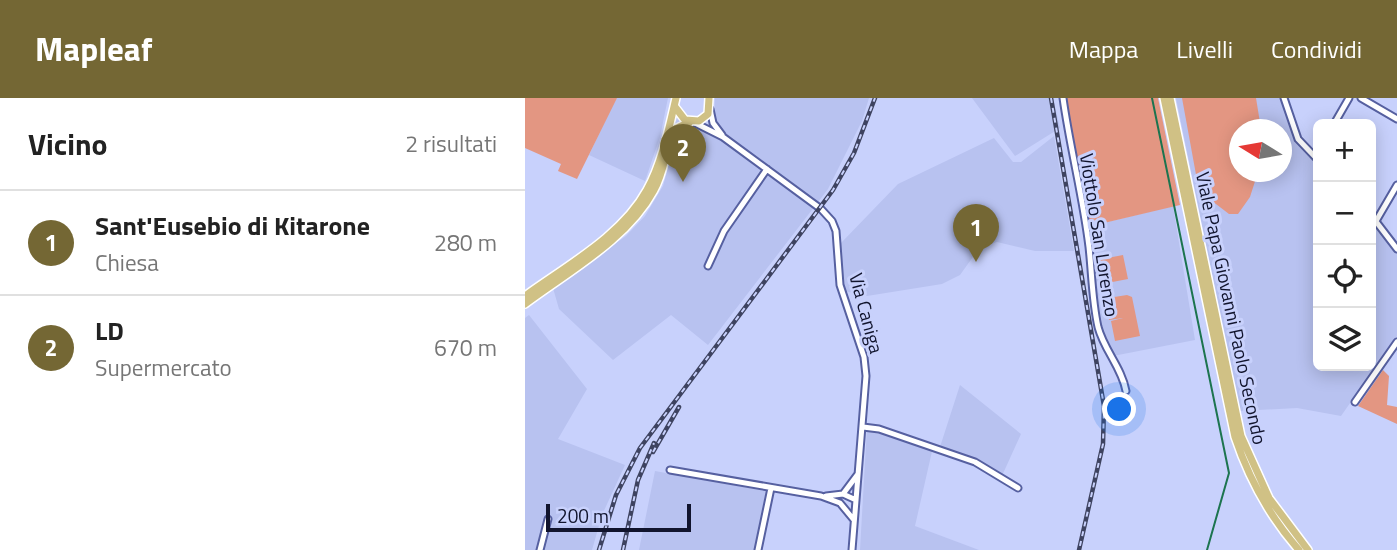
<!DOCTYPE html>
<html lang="it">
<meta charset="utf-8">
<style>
:root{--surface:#fff;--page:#f6f6f6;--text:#222;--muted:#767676;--line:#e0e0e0;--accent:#746734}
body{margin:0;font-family:"Titillium Web",sans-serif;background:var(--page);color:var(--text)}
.controls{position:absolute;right:21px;top:21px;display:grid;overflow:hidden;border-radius:10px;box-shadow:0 4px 18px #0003}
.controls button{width:63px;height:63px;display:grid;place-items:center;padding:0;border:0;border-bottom:2px solid var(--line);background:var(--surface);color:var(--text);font:35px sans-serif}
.compass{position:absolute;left:704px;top:21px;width:63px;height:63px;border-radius:50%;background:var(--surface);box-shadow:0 4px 18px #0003;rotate:281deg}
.scale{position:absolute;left:21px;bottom:18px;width:145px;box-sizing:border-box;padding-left:7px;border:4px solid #11142d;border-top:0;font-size:19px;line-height:24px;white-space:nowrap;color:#11142d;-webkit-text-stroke:5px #c8d1fc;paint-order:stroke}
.you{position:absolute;left:595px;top:312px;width:24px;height:24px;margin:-18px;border:5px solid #fff;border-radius:50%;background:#1a73e8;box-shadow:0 0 0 10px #1a73e833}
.badge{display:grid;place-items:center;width:46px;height:46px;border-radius:50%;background:var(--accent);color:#fff;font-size:23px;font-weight:700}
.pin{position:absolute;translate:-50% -58px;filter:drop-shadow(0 2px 4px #0008)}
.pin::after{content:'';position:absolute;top:37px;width:24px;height:21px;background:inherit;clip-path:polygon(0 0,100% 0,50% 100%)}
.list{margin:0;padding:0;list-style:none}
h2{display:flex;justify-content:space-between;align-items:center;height:91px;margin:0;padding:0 28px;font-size:30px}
h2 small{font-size:23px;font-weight:400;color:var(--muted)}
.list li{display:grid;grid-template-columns:46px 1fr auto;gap:21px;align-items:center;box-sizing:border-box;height:105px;padding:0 28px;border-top:2px solid var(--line)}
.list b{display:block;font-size:26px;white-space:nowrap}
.list p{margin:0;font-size:23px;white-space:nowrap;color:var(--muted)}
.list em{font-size:23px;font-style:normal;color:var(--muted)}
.icon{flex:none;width:38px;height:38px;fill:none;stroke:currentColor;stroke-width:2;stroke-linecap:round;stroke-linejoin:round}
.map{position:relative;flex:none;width:872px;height:452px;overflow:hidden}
header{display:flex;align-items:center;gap:42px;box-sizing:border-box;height:98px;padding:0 35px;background:var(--accent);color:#fff}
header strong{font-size:33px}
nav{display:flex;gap:38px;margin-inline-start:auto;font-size:24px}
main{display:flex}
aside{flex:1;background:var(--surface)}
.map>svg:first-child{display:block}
.built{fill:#b8c2f0;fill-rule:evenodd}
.green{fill:#e39682}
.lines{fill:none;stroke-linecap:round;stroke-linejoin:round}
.stream{stroke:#1c744f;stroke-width:2}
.minor-casing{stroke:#5660a0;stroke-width:9}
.major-casing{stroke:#fff;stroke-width:10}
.minor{stroke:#fff;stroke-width:5}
.major{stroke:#d0c185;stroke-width:7}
.rail-casing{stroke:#3e4360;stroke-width:4.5}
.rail{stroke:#c8d1fc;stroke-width:2;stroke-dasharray:5;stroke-linecap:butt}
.labels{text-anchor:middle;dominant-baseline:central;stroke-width:6;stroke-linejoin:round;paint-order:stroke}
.street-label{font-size:19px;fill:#11142d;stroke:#c8d1fc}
</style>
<header>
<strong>Mapleaf</strong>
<nav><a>Mappa</a><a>Livelli</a><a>Condividi</a></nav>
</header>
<main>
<aside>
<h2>Vicino<small>2 risultati</small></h2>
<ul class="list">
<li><span class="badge">1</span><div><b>Sant'Eusebio di Kitarone</b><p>Chiesa</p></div><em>280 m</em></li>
<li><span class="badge">2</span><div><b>LD</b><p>Supermercato</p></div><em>670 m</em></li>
</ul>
</aside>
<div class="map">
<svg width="872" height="452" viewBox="0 0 872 452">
<rect width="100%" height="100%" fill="#c8d1fc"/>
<!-- built -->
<path class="built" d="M91 0H143L135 39 120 83 64 57Z
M190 0H344L337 23 303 91 183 247 146 217 88 262 34 211 28 190 101 138 120 118 138 88 152 38 166 30 180 35 189 19Z
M447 0H528L535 30 490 58Z
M651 0H755L775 42 793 67V268H846V121L872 155V238L816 318 772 310 715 313ZM715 32H757V74H715Z
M529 38 549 153H510L472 144 455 149 435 177 417 186 342 198 319 193 315 180 316 145 373 86 469 40 488 64H496Z
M648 108 670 242 588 258 577 234 562 129Z
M4 217 62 291 33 341 100 367 77 417 67 452H0V220Z
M435 287 496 336 476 380 414 352Z
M342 329 408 349 390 428 454 452H335Z
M130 373 241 393 229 452H114Z"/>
<!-- green -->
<path class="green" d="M0 0H92L52 81 33 73 36 66 0 50Z
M541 0H633L655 107 562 129Z
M657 0H731L736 31 715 32V74H733L725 99 713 116H704L674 93Z
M598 157 603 181 577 186 572 162Z
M582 197 583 200 602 197 607 199 615 238 590 243 586 223 598 220 584 222 579 198Z
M858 272 864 278 862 307 872 309V326L833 308Z"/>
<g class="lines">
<!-- stream -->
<path class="stream" d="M627 0 704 375 682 452"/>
<defs>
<path id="minor" d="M538 0C545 50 558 99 564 149 567 176 567 202 573 229 579 252 597 270 601 293
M759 0 773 41 793 62
M836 0 872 21
M185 11 188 25 197 37
M168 24 198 39 296 111 307 123 311 133 315 187 339 259 341 278 327 452
M809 26 824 0
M846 117 872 151
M851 123 872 87
M183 168 199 133 242 71
M830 304 872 244
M338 329 354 331 450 364 493 390
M145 372 296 398 315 405 329 422
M318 396 333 376
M301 398 318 396 331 402
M15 452 23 421
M233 452 246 390"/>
<path id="major" d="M639 0 710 339C724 381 745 419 774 452
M645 0 716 338 744 400 783 452
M150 9 160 22 174 23 183 16 184 0
M0 198C41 168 97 138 122 92 137 65 144 30 151 0
M0 206C44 173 102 142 129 92 140 73 140 50 150 31L165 24"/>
</defs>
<!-- minor casing -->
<use href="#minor" class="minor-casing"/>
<!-- major casing -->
<use href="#major" class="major-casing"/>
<!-- minor -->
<use href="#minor" class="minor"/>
<!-- major -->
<use href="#major" class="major"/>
<defs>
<path id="rail" d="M526 0 579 308 578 346 554 452
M128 354 154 309
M74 452 91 397 115 350 308 92 329 55 350 0
M98 452 113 382 129 345"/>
</defs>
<!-- rail casing -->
<use href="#rail" class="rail-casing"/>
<!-- rail -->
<use href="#rail" class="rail"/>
</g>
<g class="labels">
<!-- street labels -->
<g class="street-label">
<text transform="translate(575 137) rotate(81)">Viottolo San Lorenzo</text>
<text transform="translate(707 210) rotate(78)">Viale Papa Giovanni Paolo Secondo</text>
<text transform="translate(342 215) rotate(75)">Via Caniga</text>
</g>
</g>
</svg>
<div class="controls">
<button>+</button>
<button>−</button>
<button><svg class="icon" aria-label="locate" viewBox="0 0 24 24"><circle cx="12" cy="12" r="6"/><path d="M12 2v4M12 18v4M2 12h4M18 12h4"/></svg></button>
<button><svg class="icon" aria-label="layers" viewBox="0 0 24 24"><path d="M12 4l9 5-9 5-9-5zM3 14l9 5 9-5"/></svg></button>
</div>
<svg class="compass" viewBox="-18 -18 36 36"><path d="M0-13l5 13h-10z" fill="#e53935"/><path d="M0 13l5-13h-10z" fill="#767676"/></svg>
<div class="scale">200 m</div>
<div class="you"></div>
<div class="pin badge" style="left:451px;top:164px">1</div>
<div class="pin badge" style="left:158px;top:84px">2</div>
</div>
</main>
